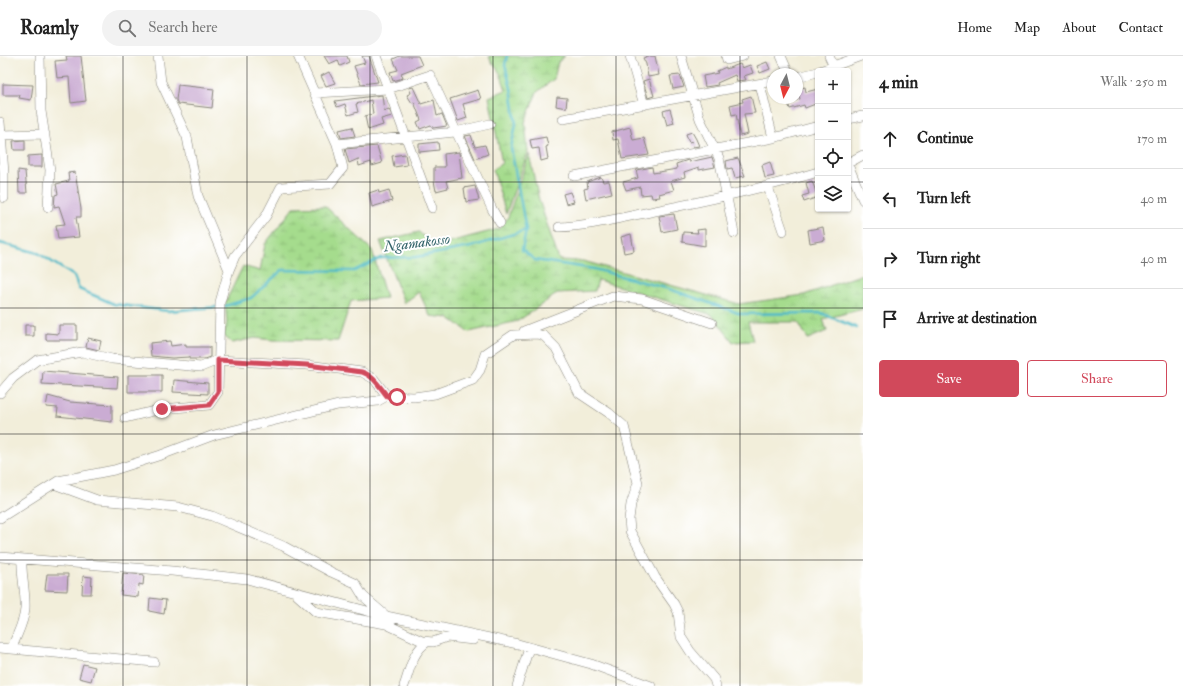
<!DOCTYPE html>
<meta charset="utf-8">
<style>
:root{--surface:#fff;--page:#f2f2f2;--text:#222;--muted:#767676;--line:#e0e0e0;--accent:#d1495b}
body{margin:0;font-family:"IM FELL Double Pica",serif;background:var(--page);color:var(--text)}
.controls{position:absolute;right:12px;top:12px;display:grid;overflow:hidden;border-radius:4px;box-shadow:0 1px 3px #0004}
.controls button{width:36px;height:36px;display:grid;place-items:center;padding:0;border:0;border-bottom:1px solid var(--line);background:var(--surface);color:var(--text);font:20px sans-serif}
.compass{position:absolute;left:767px;top:12px;width:36px;height:36px;border-radius:50%;background:var(--surface);box-shadow:0 1px 3px #0004;rotate:187deg}
.stop{position:absolute;width:12px;height:12px;margin:-9px;border:3px solid #d1495b;border-radius:50%;background:#fff}
.stop.end{background:#d1495b;border-color:#fff;box-shadow:0 1px 4px #0008}
.list{margin:0;padding:0;list-style:none}
h2{display:flex;justify-content:space-between;align-items:center;height:52px;margin:0;padding:0 16px;font-size:17px}
h2 small{font-size:13px;font-weight:400;color:var(--muted)}
.list li{display:grid;grid-template-columns:26px 1fr auto;gap:12px;align-items:center;box-sizing:border-box;height:60px;padding:0 16px;border-top:1px solid var(--line)}
.list b{display:block;font-size:15px;white-space:nowrap}
.list em{font-size:13px;font-style:normal;color:var(--muted)}
.actions{display:flex;gap:8px;padding:12px 16px}
.actions a{flex:1;padding:9px 0;border:1px solid var(--accent);border-radius:4px;text-align:center;font-size:14px;color:var(--accent)}
.actions .main{background:var(--accent);color:#fff}
.icon{flex:none;width:22px;height:22px;fill:none;stroke:currentColor;stroke-width:2;stroke-linecap:round;stroke-linejoin:round}
.map{position:relative;flex:none;width:863px;height:630px;overflow:hidden}
header{display:flex;align-items:center;gap:24px;box-sizing:border-box;height:56px;padding:0 20px;background:var(--surface);border-bottom:1px solid var(--line)}
header strong{font-size:19px}
nav{display:flex;gap:22px;margin-inline-start:auto;font-size:14px}
.search{width:280px;height:36px;background:var(--page);display:flex;align-items:center;gap:10px;box-sizing:border-box;padding:0 14px;border-radius:22px;color:var(--muted);font-size:15px}
main{display:flex}
aside{flex:1;background:var(--surface)}
.map>svg:first-child{display:block}
.wetland{fill:url(#wetland-marsh);stroke:#607c54}
.lines{fill:none;stroke-linecap:round;stroke-linejoin:round}
.stream{stroke:#4dbac8;stroke-width:2.5}
.building{fill:#caacd3}
.minor-casing{stroke:#87857b;stroke-width:10}
.minor{stroke:#fff;stroke-width:9}
.route{stroke:#d1495b;stroke-width:5}
.grid{fill:none;stroke:#1c1c1c;stroke-width:1;stroke-opacity:0.55}
.labels{text-anchor:middle;dominant-baseline:central;stroke-width:4;stroke-linejoin:round;paint-order:stroke}
.water-label{font-size:15px;font-style:italic;fill:#326369;stroke:#fff}
</style>
<header>
<strong>Roamly</strong>
<div class="search"><svg class="icon" aria-label="search" viewBox="0 0 24 24"><circle cx="10" cy="10" r="6"/><path d="M15 15l6 6"/></svg>Search here</div>
<nav><a>Home</a><a>Map</a><a>About</a><a>Contact</a></nav>
</header>
<main>
<div class="map">
<svg width="863" height="630" viewBox="0 0 863 630">
<defs>
<pattern id="wetland-marsh" width="20" height="14" patternUnits="userSpaceOnUse"><rect width="20" height="14" fill="#a5dc8d"/><path d="M1 5h8M5 5V1M11 12h8M15 12V8" fill="none" stroke="#8dbc79"/></pattern>
</defs>
<rect width="100%" height="100%" fill="#fff"/>
<filter id="ink" filterUnits="userSpaceOnUse"><feTurbulence type="fractalNoise" baseFrequency=".025" numOctaves="2"/><feDisplacementMap in="SourceGraphic" scale="8" xChannelSelector="R" yChannelSelector="G"/><feConvolveMatrix kernelMatrix="1 2 1 2 8 2 1 2 1" color-interpolation-filters="sRGB"/></filter>
<filter id="wash" filterUnits="userSpaceOnUse"><feTurbulence type="fractalNoise" baseFrequency=".012" numOctaves="4" result="noise"/><feDisplacementMap in="SourceGraphic" scale="16" xChannelSelector="R" yChannelSelector="G"/><feGaussianBlur stdDeviation="0.9" result="paint"/><feColorMatrix in="noise" values="0 0 0 0 0 0 0 0 0 0 0 0 0 0 0 0 0 1.4 0 .05"/><feComposite in="paint" operator="in"/></filter>
<g filter="url(#wash)">
<rect width="100%" height="100%" fill="#f2eeda"/>
<!-- wetland -->
<path class="wetland" d="M489 0H565L558 6 554 23 537 36 525 66 528 96 506 158 493 113 502 107 489 41 506 34 500 17 491 5Z
M529 98 539 144 559 204 583 205 739 248 804 239 863 218V253L823 263 827 275 808 283 798 266H748L753 285 733 286 712 259 598 224 595 235 558 237 518 265 469 276 449 262 430 260 419 236 404 247 380 185 419 176 434 190 499 173 508 161Z
M325 150 372 194 386 242 351 245 338 285 272 284 255 282 232 287 224 280 227 266 225 247 243 210 260 215 265 188 294 151Z"/>
<g class="lines">
<!-- stream -->
<path class="stream" d="M526 174 522 194 535 204 594 213 669 233 741 258 821 257 857 272
M0 187 38 197 74 220 79 233 114 248 168 255 217 251
M222 251 251 242 282 214 354 215 381 202 416 201 471 191 526 174 511 92 516 68 511 32 505 9 507 0"/>
</g>
<g id="blocks">
<!-- building -->
<path class="building" d="M66 0H81L86 45 71 47 69 21 57 22 55 5 67 4Z
M324 0H347L349 6 340 10 338 4 329 8Z
M362 0H369L378 26 361 28 354 10 365 7Z
M400 0H418L422 9 401 17 403 22 393 25 390 16 398 14 393 3Z
M648 0H655L659 19 648 21 646 8 643 2Z
M767 6 770 13 760 17 757 10Z
M740 8 742 12 750 9 753 17 744 20 746 24 737 25 735 19 717 27 718 29 705 31 703 20 718 17 717 15 726 11V13Z
M329 16 335 27 326 30 321 20Z
M680 19 684 31 673 33 670 20Z
M649 23 654 40 648 42 643 25Z
M3 28 33 29 31 44 19 42 20 39H3Z
M178 29 214 33 212 52 178 48 176 44Z
M413 31 421 48 434 44 437 60 442 58 447 70 433 72 431 69 420 73 417 66 421 64 414 46 412 47 407 39 411 37 409 32Z
M805 31 806 36 818 33V47L805 52 804 49 790 53 788 47 800 43 797 33Z
M478 34 481 43 463 48 467 62 458 65 450 43Z
M382 39 384 55 389 53 392 60 381 63 383 69 368 74 365 60 373 58 371 44 356 48 358 56 348 59 345 48 337 51 335 45Z
M751 40 755 57 744 58 748 78 740 80 736 58 732 59 730 49 743 46 742 43Z
M557 41 567 42 566 52 556 50Z
M670 53 674 67 667 69 663 55Z
M352 71 355 80 341 82 339 74Z
M630 71 633 84 644 82 649 99 622 103 618 83 613 84 612 76Z
M692 76 696 83 699 90 693 91 692 85 689 86 686 78Z
M471 79 475 91 485 89 488 98 475 103 465 80Z
M546 81 548 90 546 91 548 103 541 105 539 92 532 93 530 84Z
M25 84V94H14L13 85Z
M438 86 439 94 419 96V88Z
M377 90 382 107 372 110 371 106 359 110 358 103 349 107 345 93Z
M459 96 462 122 446 125 448 132 436 135 434 125V111H445L444 98Z
M405 98 407 109 394 111 392 100Z
M42 99V111H28V100Z
M712 101 715 111 699 114V111L684 116 685 121 671 125 674 134 659 138 660 141 652 142 651 138 641 139 640 131 626 134 623 126 638 122 636 114 652 111 653 117 677 113 676 108 688 104 689 106Z
M738 102 745 120 735 122 732 112 727 113 726 105Z
M770 106 774 120 765 122 762 109Z
M18 114 25 115 27 137H19Z
M75 116 81 153V161H76L79 181 58 183 56 169 65 168 59 150 54 151 55 139 58 138 56 128 69 125 68 117Z
M601 121 603 126 609 125 612 137 586 143 584 133 588 132 587 126Z
M812 125 818 141 804 146 802 140 809 138 806 127Z
M475 130 479 144 466 146 464 132Z
M378 134 379 137 389 134 392 145 372 151 369 137Z
M570 136 574 146 566 148 563 138Z
M674 158 677 173 662 176 659 160Z
M823 171 825 184 810 187 808 174Z
M705 173V190L682 186 683 176 698 177 697 174Z
M631 178 634 195 624 197 621 181Z
M25 269H34V280H25Z
M59 269H77V284H46V277L59 278Z
M88 282 101 285 99 294 86 291Z
M170 285 171 290 186 288V291H210V301L204 303H189V301L172 302 151 300 150 287Z
M43 315 118 321 117 332 42 328Z
M128 319H162V336H128Z
M174 324 208 327V338L173 336Z
M48 340 70 346 112 349V366L57 360 58 352 46 351Z
M123 517 144 519 143 529 139 528 138 541 121 539Z
M47 518H68L67 535 45 534Z
M83 520 92 521 91 538H82Z
M150 542 166 544 164 558 149 555Z
M83 608 95 611 91 625 79 622Z"/>
</g>
</g>
<g filter="url(#ink)">
<use href="#blocks" fill-opacity="0" stroke="#87857b" stroke-width="1"/>
<g class="lines">
<defs>
<path id="minor" d="M40 0 41 55 50 114 48 151
M158 0 161 26 187 81 198 140 229 214
M376 0 432 152
M630 0 644 49
M681 0 700 63 719 102 734 177
M726 0 727 4 743 0
M781 0 789 18
M829 0 834 11
M820 15 861 0
M797 21 818 16
M760 28 773 82
M315 37 388 33 430 19 492 153 500 167
M563 63 773 25
M848 63 863 60
M0 66 4 117V142
M0 79 45 78
M337 88 455 76 490 68
M848 107 863 99
M848 109 863 144
M574 120 773 82 818 70
M768 131 783 175
M559 171C591 170 623 161 655 155 710 144 764 132 818 116
M524 275 613 240 642 243 712 267
M0 337 13 322 37 304 82 296 112 303 201 311 218 304 307 309 362 316 374 323 387 340
M125 362 162 353 209 349 218 336 220 246 229 214 235 200 266 160 281 131 330 128 343 112 337 88 298 0
M54 428 97 444 178 451 212 460 283 490 331 516 355 527 363 540 385 559
M0 462 58 425 114 414 161 399 214 379 338 349 378 345 387 340 414 341 435 338 473 324 480 314 485 298 513 279 537 278 544 280 556 292 579 337 609 357 624 370 638 427 631 448 629 463 630 475 655 521 674 548 678 556 681 581 690 595 714 623 716 630
M0 501 172 515 247 523 386 560 518 588 591 608 651 630
M297 539 316 556 386 568 422 585 433 586 447 581 473 584
M0 592 154 606
M12 592C16 580 24 567 25 553 26 536 21 520 22 503
M404 630C410 614 412 596 427 586
M517 630 529 592"/>
</defs>
<!-- minor casing -->
<use href="#minor" class="minor-casing"/>
<!-- minor -->
<use href="#minor" class="minor"/>
</g>
</g>
<g class="lines" filter="url(#ink)">
<!-- route -->
<path class="route" d="M162 353 209 349 218 336V304L307 309 362 316C374 320 379 330 387 340L397 341"/>
</g>
<!-- grid -->
<path class="grid" d="M123 0V630M247 0V630M370 0V630M493 0V630M616 0V630M740 0V630M0 126H818M848 126H863M0 252H863M0 378H863M0 504H863"/>
<g class="labels">
<!-- water labels -->
<g class="water-label">
<text transform="translate(417 187) rotate(-7)">Ngamakosso</text>
</g>
</g>
</svg>
<div class="controls">
<button>+</button>
<button>−</button>
<button><svg class="icon" aria-label="locate" viewBox="0 0 24 24"><circle cx="12" cy="12" r="6"/><path d="M12 2v4M12 18v4M2 12h4M18 12h4"/></svg></button>
<button><svg class="icon" aria-label="layers" viewBox="0 0 24 24"><path d="M12 4l9 5-9 5-9-5zM3 14l9 5 9-5"/></svg></button>
</div>
<svg class="compass" viewBox="-18 -18 36 36"><path d="M0-13l5 13h-10z" fill="#e53935"/><path d="M0 13l5-13h-10z" fill="#767676"/></svg>
<div class="stop" style="left:397px;top:341px"></div>
<div class="stop end" style="left:162px;top:353px"></div>
</div>
<aside>
<h2>4 min<small>Walk · 250 m</small></h2>
<ul class="list">
<li><svg class="icon" aria-label="ahead" viewBox="0 0 24 24"><path d="M12 20V5M6 11l6-6 6 6"/></svg><div><b>Continue</b></div><em>170 m</em></li>
<li><svg class="icon" aria-label="left" viewBox="0 0 24 24"><path d="M17 20v-9H6M10 6l-5 5 5 5"/></svg><div><b>Turn left</b></div><em>40 m</em></li>
<li><svg class="icon" aria-label="right" viewBox="0 0 24 24"><path d="M7 20v-9h11M14 6l5 5-5 5"/></svg><div><b>Turn right</b></div><em>40 m</em></li>
<li><svg class="icon" aria-label="arrive" viewBox="0 0 24 24"><path d="M6 21V4h12l-3 4 3 4H6"/></svg><div><b>Arrive at destination</b></div></li>
</ul>
<div class="actions"><a class="main">Save</a><a>Share</a></div>
</aside>
</main>
